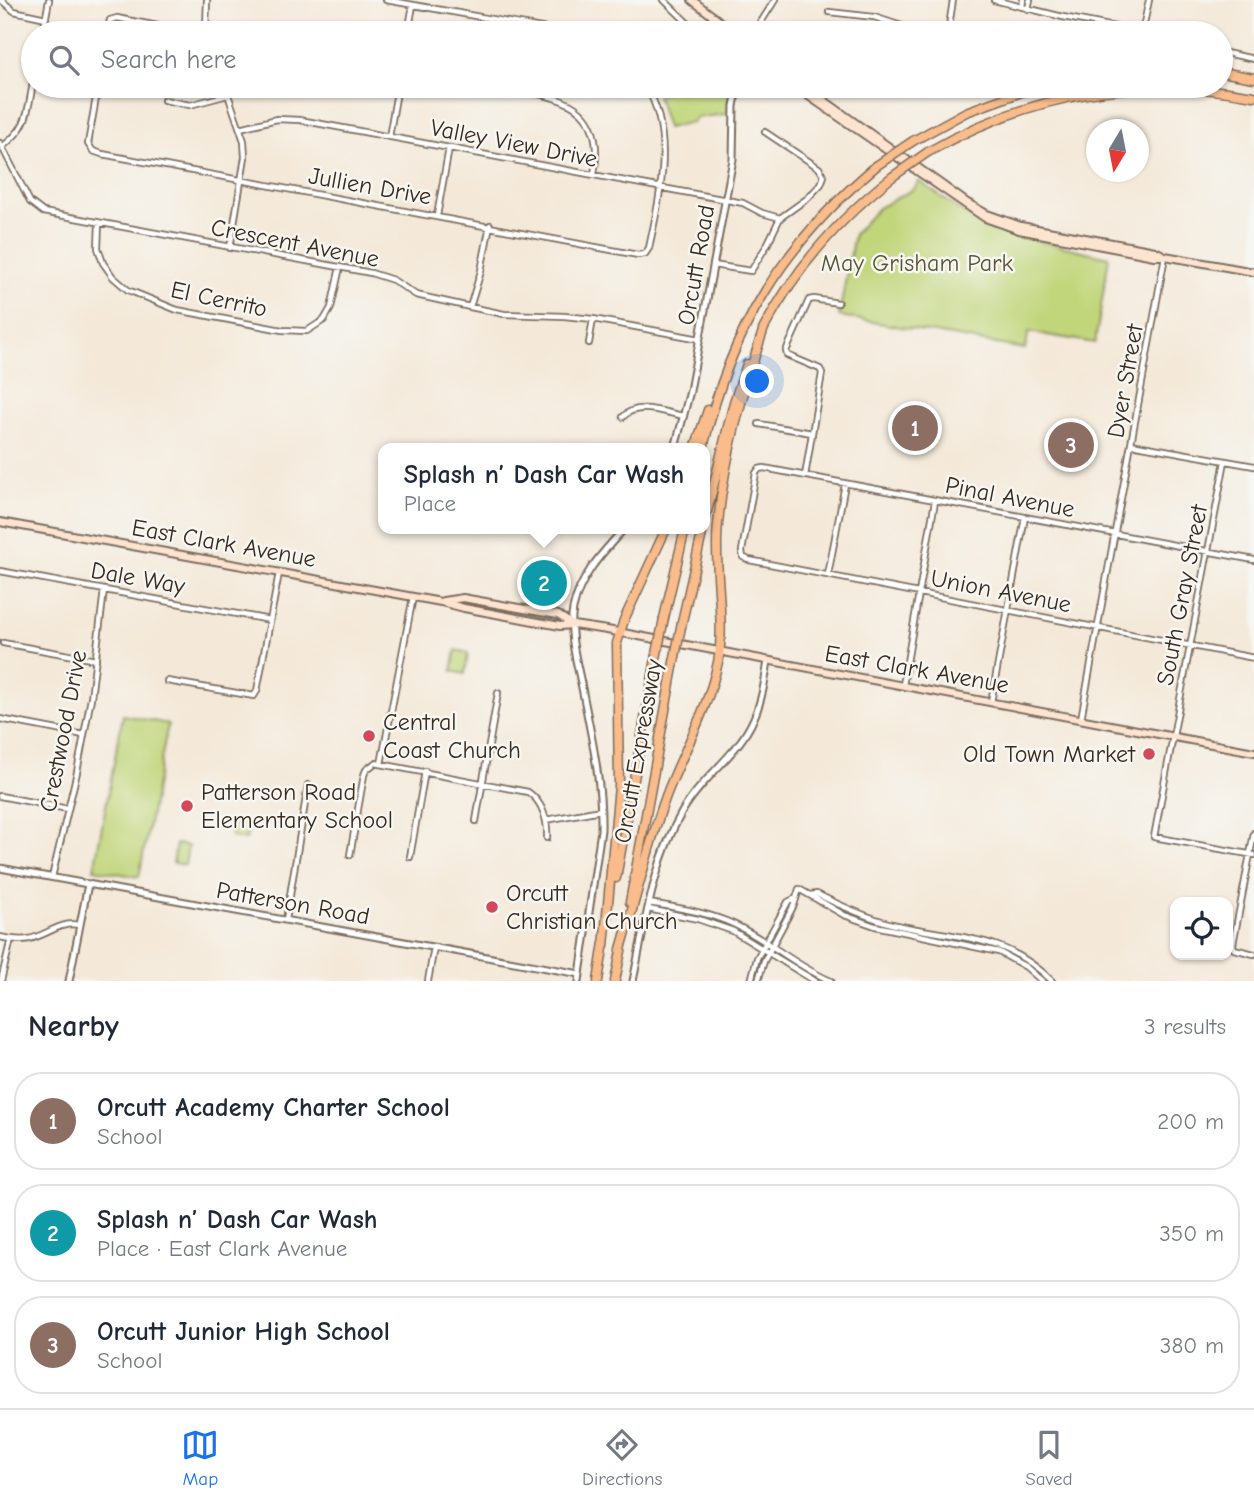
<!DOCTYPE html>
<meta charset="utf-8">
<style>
:root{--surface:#fff;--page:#f6f6f7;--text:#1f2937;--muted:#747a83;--line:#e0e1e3;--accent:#1a73e8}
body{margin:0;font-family:"Comic Neue",sans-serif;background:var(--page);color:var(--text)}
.controls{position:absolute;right:21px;bottom:21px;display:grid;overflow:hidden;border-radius:14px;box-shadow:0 2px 5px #0004}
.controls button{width:63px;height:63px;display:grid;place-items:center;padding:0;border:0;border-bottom:2px solid var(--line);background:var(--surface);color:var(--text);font:35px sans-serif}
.compass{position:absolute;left:1086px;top:119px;width:63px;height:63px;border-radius:50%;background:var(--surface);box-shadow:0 2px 5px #0004;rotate:190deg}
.you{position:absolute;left:758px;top:382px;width:24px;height:24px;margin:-18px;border:5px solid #fff;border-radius:50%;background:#1a73e8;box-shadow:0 0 0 10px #1a73e833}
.badge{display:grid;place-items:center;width:46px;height:46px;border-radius:50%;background:var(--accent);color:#fff;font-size:23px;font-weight:700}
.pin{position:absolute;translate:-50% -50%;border:4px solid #fff;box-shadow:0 2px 7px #0006}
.popup{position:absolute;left:378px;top:443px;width:332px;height:91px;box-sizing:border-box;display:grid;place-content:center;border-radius:14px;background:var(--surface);filter:drop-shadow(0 2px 5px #0005);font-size:23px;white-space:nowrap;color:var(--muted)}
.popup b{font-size:26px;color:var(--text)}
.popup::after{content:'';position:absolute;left:50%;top:100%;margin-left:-14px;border:14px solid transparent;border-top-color:var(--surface)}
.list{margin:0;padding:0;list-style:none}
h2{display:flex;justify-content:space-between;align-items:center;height:91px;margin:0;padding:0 28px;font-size:30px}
h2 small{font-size:23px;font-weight:400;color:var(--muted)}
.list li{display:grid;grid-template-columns:46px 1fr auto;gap:21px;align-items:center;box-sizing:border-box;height:98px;margin:0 14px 14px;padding:0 14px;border:2px solid var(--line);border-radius:28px}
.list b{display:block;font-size:26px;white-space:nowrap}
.list p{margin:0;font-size:23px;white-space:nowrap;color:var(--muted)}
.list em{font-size:23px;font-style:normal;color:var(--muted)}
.icon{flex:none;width:38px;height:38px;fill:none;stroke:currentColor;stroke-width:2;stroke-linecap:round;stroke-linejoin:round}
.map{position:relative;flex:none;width:1254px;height:981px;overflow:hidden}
.search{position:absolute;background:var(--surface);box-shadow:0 2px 5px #0004;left:21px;right:21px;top:21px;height:77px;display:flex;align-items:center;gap:18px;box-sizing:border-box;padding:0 24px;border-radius:38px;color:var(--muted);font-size:26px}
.sheet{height:427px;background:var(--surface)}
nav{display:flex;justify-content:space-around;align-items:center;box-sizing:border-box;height:98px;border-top:2px solid var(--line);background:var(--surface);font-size:19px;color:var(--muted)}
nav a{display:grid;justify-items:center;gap:4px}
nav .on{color:var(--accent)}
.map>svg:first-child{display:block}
.green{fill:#c1d67a;stroke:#7e804c;stroke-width:2}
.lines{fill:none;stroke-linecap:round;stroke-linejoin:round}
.minor-casing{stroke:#7c6d5f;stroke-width:8}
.tertiary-casing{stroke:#7c6d5f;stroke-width:9}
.secondary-casing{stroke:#7c6d5f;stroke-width:10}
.motorway-casing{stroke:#7c6d5f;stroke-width:11}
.minor{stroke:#fff;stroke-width:4.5}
.tertiary{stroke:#fff;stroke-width:5}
.secondary{stroke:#fde4d0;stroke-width:6}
.motorway{stroke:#f9bc8a;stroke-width:8}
.motorway-bridge-casing{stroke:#7c6d5f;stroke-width:11;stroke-linecap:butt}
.motorway-bridge{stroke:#f9bc8a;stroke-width:8}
.poi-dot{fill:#d1495b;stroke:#f6f6f2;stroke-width:2.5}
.labels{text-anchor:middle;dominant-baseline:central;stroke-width:5;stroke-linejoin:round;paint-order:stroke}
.street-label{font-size:24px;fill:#3b2a1e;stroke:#f6f6f2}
.park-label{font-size:24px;fill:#5c5535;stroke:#f6f6f2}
.poi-label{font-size:24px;fill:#3b2a1e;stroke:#f6f6f2;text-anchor:start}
</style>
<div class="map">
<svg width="1254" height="981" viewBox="0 0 1254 981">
<rect width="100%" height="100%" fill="#f6f6f2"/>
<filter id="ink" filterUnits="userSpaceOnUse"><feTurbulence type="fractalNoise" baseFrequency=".0143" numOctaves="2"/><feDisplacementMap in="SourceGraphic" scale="14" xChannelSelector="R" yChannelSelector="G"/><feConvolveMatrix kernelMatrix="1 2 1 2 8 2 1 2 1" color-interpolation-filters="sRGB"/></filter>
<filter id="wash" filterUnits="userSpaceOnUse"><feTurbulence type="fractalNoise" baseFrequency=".00686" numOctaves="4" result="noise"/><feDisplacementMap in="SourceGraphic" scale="28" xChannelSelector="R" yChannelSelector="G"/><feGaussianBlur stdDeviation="1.57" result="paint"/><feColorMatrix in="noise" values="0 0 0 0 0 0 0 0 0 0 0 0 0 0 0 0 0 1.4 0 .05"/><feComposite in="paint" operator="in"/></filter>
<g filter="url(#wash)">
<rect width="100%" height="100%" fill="#f4e9d9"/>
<!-- green -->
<path class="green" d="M678 86H732L726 114 695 118 693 122 667 128 657 96Z
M919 181 972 219 995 231 1109 257 1095 343 1029 332 1025 349 839 316 854 234 878 208 914 189Z
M456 650 468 653 465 674 452 671Z
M123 715 168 724 139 877 94 869Z
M233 822 249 825 246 840 231 837Z
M176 844 188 846 185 865 173 863Z"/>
</g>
<g filter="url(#ink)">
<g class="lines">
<defs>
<path id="minor" d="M1 0 14 11 46 18
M207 0 206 28 208 33
M386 0 569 33
M664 0 698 33
M994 0 1063 17 1145 33
M1022 7 1023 0
M1028 9 1030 0
M829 12 874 17 923 33
M43 33 49 0
M107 33 110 20 117 18 183 31 206 28
M408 33 413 5
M754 33 775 0
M948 33 953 0
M1142 33 1149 0
M1221 52 1254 59
M98 86 88 144 93 151 102 154 638 255 645 254 649 248C660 196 675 134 646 86
M225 86 244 141 245 157 230 248
M489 86C550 96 608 95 594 175
M164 100 190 105 228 95
M240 128 277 119 300 120 743 203 762 213 780 218
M389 137 398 86
M0 143 30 202 43 212 371 273 393 280 416 295 470 307 504 314 564 316 593 319 700 339
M2 147C28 127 27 115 33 83
M437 216 449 148
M99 223 98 248 103 263 113 277 128 290 177 310 282 330 307 331 324 320 331 308 340 267
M713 265 751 271 767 245 780 218 808 198 821 184 824 176 819 168 765 132
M470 307 481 271 490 225
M589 343 593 319
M623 417C637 401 665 413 684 416
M759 424 812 433
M1131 444 1254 466
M1225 461 1154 837 1254 855
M805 476 822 373 820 369 787 355 786 351 809 300 814 299 838 303
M1254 560 764 468 759 469 756 473 742 551 743 557 749 560 1254 658
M0 571 270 620
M828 575 845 484
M3 643 96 660
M167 681 254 696 257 691 279 573
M903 685 935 501
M991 702 1025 517
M0 719 84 735
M1081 719 1165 256
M381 764 413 597
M0 796 68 809
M546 820 601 810
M476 821 498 693
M1254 833 1233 944 1234 949 1254 954
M350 855 364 775 366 770 375 763 528 792C543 802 548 821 547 838
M410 857 425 771
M52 877 77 772 91 698 104 590
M810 895 817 894C841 906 866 917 892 924 954 939 1003 932 1052 981
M649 903C678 908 707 912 733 924 767 939 795 966 831 981
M648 909 698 919 733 931 815 981
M286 920 308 785
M0 937C9 939 20 941 29 939 48 935 60 921 79 925
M1 981 11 939
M428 981 434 947
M751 981 757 958 788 902 794 899
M758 981 764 961 794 905 799 889 844 915 875 926 999 952 1026 967 1042 981"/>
<path id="tertiary" d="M675 448 690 391 733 159 734 106 738 86
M0 868 580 974
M69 981 88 884
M579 981 601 830C602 783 592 739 583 693 578 666 568 636 573 609 580 576 602 553 624 529
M633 981C645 924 653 863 682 812 702 777 739 754 754 718 762 700 765 680 768 661"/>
<path id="secondary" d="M692 0 735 33
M712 21 727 33
M794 86 985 218 1019 230 1154 256H1163
M804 86 966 202 987 214 1021 226 1155 251 1165 256 1254 272
M0 522 441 602 464 608 560 626 573 625 607 630 1254 752
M443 601 463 598 558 615 573 625"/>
<path id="motorway" d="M1221 72 1254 78
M913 141 966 112 1038 86
M928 152C1031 93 1138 75 1254 96
M763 330C794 270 839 219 892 177
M695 448 708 410
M703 448C731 328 782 246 876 166
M705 520 734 402 747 364
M664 618 685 529
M682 622 703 529
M616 878 655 664
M630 902 673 667
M604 946 619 786 617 643 624 620 666 529
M621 949C636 898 648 846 666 796 683 751 708 710 718 662 726 621 713 568 718 524 724 457 743 391 764 328
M598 981 604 942
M615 981 622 946"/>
</defs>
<!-- minor casing -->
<use href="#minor" class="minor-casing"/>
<!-- tertiary casing -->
<use href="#tertiary" class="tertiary-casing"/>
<!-- secondary casing -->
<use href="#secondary" class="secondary-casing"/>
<!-- motorway casing -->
<use href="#motorway" class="motorway-casing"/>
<!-- minor -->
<use href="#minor" class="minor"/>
<!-- tertiary -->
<use href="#tertiary" class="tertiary"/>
<!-- secondary -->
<use href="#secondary" class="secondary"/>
<!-- motorway -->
<use href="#motorway" class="motorway"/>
<defs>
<path id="motorway-bridge" d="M876 166 913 141
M892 177 928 152
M655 664 664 618
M673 667 682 622"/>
</defs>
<!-- motorway-bridge casing -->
<use href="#motorway-bridge" class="motorway-bridge-casing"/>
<!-- motorway-bridge -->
<use href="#motorway-bridge" class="motorway-bridge"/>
</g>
</g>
<!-- markers -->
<g class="poi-dot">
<circle cx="369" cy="736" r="7"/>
<circle cx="1149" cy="754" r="7"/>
<circle cx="187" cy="806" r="7"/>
<circle cx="492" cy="907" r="7"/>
</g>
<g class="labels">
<!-- street labels -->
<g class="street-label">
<text transform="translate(514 143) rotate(11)">Valley View Drive</text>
<text transform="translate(370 186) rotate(10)">Jullien Drive</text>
<text transform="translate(295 243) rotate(11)">Crescent Avenue</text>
<text transform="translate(696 265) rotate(-80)">Orcutt Road</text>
<text transform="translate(219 299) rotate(12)">El Cerrito</text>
<text transform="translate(1125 381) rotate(-80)">Dyer Street</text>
<text transform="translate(1010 497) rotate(11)">Pinal Avenue</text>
<text transform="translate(224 543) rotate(10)">East Clark Avenue</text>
<text transform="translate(138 578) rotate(10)">Dale Way</text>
<text transform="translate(1001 591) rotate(11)">Union Avenue</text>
<text transform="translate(1182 595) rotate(-79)">South Gray Street</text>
<text transform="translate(917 669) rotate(10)">East Clark Avenue</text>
<text transform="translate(63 731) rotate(-79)">Crestwood Drive</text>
<text transform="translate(638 751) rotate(-80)">Orcutt Expressway</text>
<text transform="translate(293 903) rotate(10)">Patterson Road</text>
</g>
<!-- park labels -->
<g class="park-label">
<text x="917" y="263">May Grisham Park</text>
</g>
<!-- poi labels -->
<g class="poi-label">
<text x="383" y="722">Central<tspan x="383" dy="28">Coast Church</tspan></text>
<text x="1135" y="754" text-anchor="end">Old Town Market</text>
<text x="201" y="792">Patterson Road<tspan x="201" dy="28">Elementary School</tspan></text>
<text x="506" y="893">Orcutt<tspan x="506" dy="28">Christian Church</tspan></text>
</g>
</g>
</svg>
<div class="controls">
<button><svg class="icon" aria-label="locate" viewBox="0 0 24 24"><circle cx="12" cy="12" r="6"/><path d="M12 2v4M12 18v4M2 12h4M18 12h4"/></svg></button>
</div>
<svg class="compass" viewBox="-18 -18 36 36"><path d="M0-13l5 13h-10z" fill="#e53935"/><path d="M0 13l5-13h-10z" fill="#747a83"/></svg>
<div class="you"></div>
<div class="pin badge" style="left:915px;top:428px;background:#8d6e63">1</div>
<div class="pin badge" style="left:544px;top:583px;background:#0f9aa8">2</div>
<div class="popup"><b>Splash n’ Dash Car Wash</b>Place</div>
<div class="pin badge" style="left:1071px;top:445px;background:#8d6e63">3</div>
<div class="search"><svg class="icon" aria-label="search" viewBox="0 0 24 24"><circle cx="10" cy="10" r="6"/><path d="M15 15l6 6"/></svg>Search here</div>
</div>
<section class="sheet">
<h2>Nearby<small>3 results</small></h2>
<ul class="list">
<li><span class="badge" style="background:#8d6e63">1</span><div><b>Orcutt Academy Charter School</b><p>School</p></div><em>200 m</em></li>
<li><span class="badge" style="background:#0f9aa8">2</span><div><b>Splash n’ Dash Car Wash</b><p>Place · East Clark Avenue</p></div><em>350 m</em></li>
<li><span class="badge" style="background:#8d6e63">3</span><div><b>Orcutt Junior High School</b><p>School</p></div><em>380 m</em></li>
</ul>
</section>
<nav>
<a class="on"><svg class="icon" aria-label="map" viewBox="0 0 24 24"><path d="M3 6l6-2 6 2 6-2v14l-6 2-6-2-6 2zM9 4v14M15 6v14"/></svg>Map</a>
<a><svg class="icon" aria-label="directions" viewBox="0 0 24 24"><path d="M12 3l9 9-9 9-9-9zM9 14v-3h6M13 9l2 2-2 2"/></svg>Directions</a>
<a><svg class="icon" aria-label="saved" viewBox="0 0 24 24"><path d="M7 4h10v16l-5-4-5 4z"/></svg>Saved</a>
</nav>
